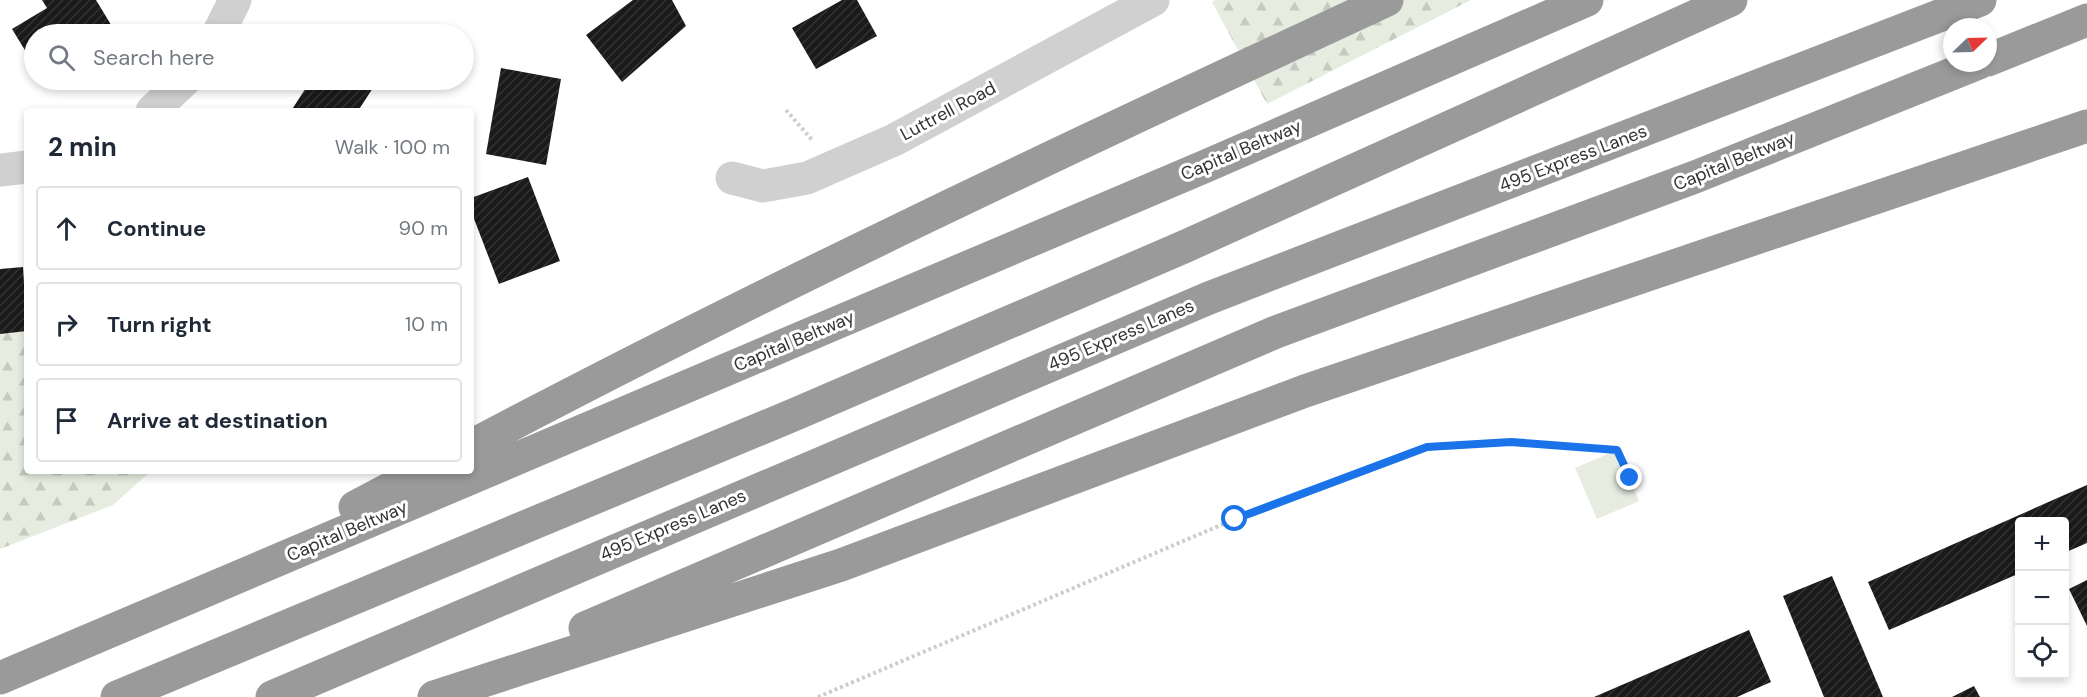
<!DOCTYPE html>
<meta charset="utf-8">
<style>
:root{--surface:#fff;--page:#f6f6f7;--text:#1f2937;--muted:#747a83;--line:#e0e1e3}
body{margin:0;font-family:"DM Sans",sans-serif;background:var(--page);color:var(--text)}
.controls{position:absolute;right:18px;bottom:18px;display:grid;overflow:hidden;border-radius:6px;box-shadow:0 3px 9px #0003}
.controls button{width:54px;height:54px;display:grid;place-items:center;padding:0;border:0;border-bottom:2px solid var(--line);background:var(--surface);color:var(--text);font:30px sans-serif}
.compass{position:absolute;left:1943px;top:18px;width:54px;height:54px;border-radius:50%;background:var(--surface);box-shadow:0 3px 9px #0003;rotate:67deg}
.stop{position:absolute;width:18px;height:18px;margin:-14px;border:4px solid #1a73e8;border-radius:50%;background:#fff}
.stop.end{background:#1a73e8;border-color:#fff;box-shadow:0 2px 6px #0008}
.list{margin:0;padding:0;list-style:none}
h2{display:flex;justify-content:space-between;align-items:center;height:78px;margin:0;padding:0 24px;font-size:26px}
h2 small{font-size:20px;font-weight:400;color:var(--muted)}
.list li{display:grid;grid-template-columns:39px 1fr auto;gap:18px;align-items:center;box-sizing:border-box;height:84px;margin:0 12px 12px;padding:0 12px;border:2px solid var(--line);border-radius:6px}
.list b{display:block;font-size:22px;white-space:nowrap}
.list em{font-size:20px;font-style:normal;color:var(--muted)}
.icon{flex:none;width:33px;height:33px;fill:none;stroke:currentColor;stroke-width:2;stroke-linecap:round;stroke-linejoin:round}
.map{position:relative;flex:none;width:2087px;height:697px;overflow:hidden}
.search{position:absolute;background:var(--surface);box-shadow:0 3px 9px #0003;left:24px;top:24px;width:450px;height:66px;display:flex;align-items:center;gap:15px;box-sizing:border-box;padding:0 21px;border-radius:33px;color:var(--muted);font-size:22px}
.panel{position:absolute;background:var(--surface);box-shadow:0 3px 9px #0003;left:24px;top:108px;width:450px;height:366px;border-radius:6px}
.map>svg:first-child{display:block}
.forest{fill:url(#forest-firs)}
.pitch{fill:#e6ecdf}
.building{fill:url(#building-hatch)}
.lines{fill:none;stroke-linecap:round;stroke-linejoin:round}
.path{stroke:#cdcdcd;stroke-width:4;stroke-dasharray:3 3;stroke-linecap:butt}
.minor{stroke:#d0d0d0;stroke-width:33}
.highway{stroke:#9a9a9a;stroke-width:33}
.route{stroke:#1a73e8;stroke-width:8}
.labels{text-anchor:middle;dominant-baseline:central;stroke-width:6;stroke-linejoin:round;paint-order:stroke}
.street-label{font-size:18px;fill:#333;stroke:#fff}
</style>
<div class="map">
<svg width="2087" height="697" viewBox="0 0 2087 697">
<defs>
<pattern id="forest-firs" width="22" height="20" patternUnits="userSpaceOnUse" patternTransform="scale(1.5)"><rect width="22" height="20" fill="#e6ecdf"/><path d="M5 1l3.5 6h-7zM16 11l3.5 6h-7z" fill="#c6cbc0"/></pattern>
<pattern id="building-hatch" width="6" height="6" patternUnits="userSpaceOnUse" patternTransform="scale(1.5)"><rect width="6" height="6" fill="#1a1a1a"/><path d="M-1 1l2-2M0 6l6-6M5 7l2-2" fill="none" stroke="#333"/></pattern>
</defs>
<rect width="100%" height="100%" fill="#fff"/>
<!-- forest -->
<path class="forest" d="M1216 0H1471L1267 104 1212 2Z
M27 316V471H151L113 505 0 549V319Z"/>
<!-- pitch -->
<path class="pitch" d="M1617 450 1639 501 1597 519 1575 468Z"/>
<!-- building -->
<path class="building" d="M42 0H96L116 33 113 34H34V65L12 29 47 8Z
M633 0H672L686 26 622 82 586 35Z
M842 0H857L877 36 816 69 792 28Z
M501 68 561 79 546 165 486 154Z
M311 80H378L358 111H291Z
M528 177 560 261 499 284 471 211V198Z
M23 267 27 331 0 334V269Z
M2087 485V543L2064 553V522H2020V573L1889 630 1868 582Z
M1832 576 1883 697H1824L1783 596Z
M2087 580V626L2069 589Z
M1749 630 1771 682 1737 697H1594Z
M1974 686 1980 697H1952Z"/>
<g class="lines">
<!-- path -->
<path class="path" d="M786 110 813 141
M818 697 1235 519 1427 447 1511 442 1618 450 1630 478"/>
<!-- minor -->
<path class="minor" d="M218 34 235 0
M152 111 185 80
M0 170 27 167
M732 178 763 186 807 178 894 140 1153 0"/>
<!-- highway -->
<path class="highway" d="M1988 60 2087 20
M471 446C771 287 1079 143 1387 0
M355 507 423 471
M585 628 1276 332 1695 177 1979 63
M0 678 1206 166 1587 0
M117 697 798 413 1186 246 1731 0
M272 697 1209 298 1980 0
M434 697 841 565 1305 391 2087 126"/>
</g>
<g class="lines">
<!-- route -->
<path class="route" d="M1235 519 1427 447 1511 442 1617 450 1630 478"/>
</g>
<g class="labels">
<!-- street labels -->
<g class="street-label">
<text transform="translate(948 111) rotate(-28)">Luttrell Road</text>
<text transform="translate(1241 150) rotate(-23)">Capital Beltway</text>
<text transform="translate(1573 158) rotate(-21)">495 Express Lanes</text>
<text transform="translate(1734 161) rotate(-22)">Capital Beltway</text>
<text transform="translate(1121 335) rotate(-23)">495 Express Lanes</text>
<text transform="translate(794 341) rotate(-23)">Capital Beltway</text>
<text transform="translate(673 525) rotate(-23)">495 Express Lanes</text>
<text transform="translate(347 531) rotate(-23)">Capital Beltway</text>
</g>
</g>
</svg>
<div class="controls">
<button>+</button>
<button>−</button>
<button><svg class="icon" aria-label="locate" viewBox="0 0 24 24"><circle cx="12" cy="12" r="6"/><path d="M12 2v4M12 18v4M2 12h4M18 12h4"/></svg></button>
</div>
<svg class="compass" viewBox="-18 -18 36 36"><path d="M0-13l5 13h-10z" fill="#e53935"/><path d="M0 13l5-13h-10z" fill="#747a83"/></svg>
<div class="stop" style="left:1235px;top:519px"></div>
<div class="stop end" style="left:1630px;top:478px"></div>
<div class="search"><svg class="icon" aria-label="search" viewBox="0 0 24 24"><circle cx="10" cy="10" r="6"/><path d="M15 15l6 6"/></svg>Search here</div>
<section class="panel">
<h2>2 min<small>Walk · 100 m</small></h2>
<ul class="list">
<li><svg class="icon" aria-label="ahead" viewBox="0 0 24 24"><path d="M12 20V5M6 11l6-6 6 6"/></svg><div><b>Continue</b></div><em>90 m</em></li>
<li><svg class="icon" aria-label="right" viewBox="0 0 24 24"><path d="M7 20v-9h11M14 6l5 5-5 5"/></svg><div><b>Turn right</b></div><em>10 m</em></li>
<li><svg class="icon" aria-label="arrive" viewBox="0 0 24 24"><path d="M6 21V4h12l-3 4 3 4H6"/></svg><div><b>Arrive at destination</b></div></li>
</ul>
</section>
</div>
